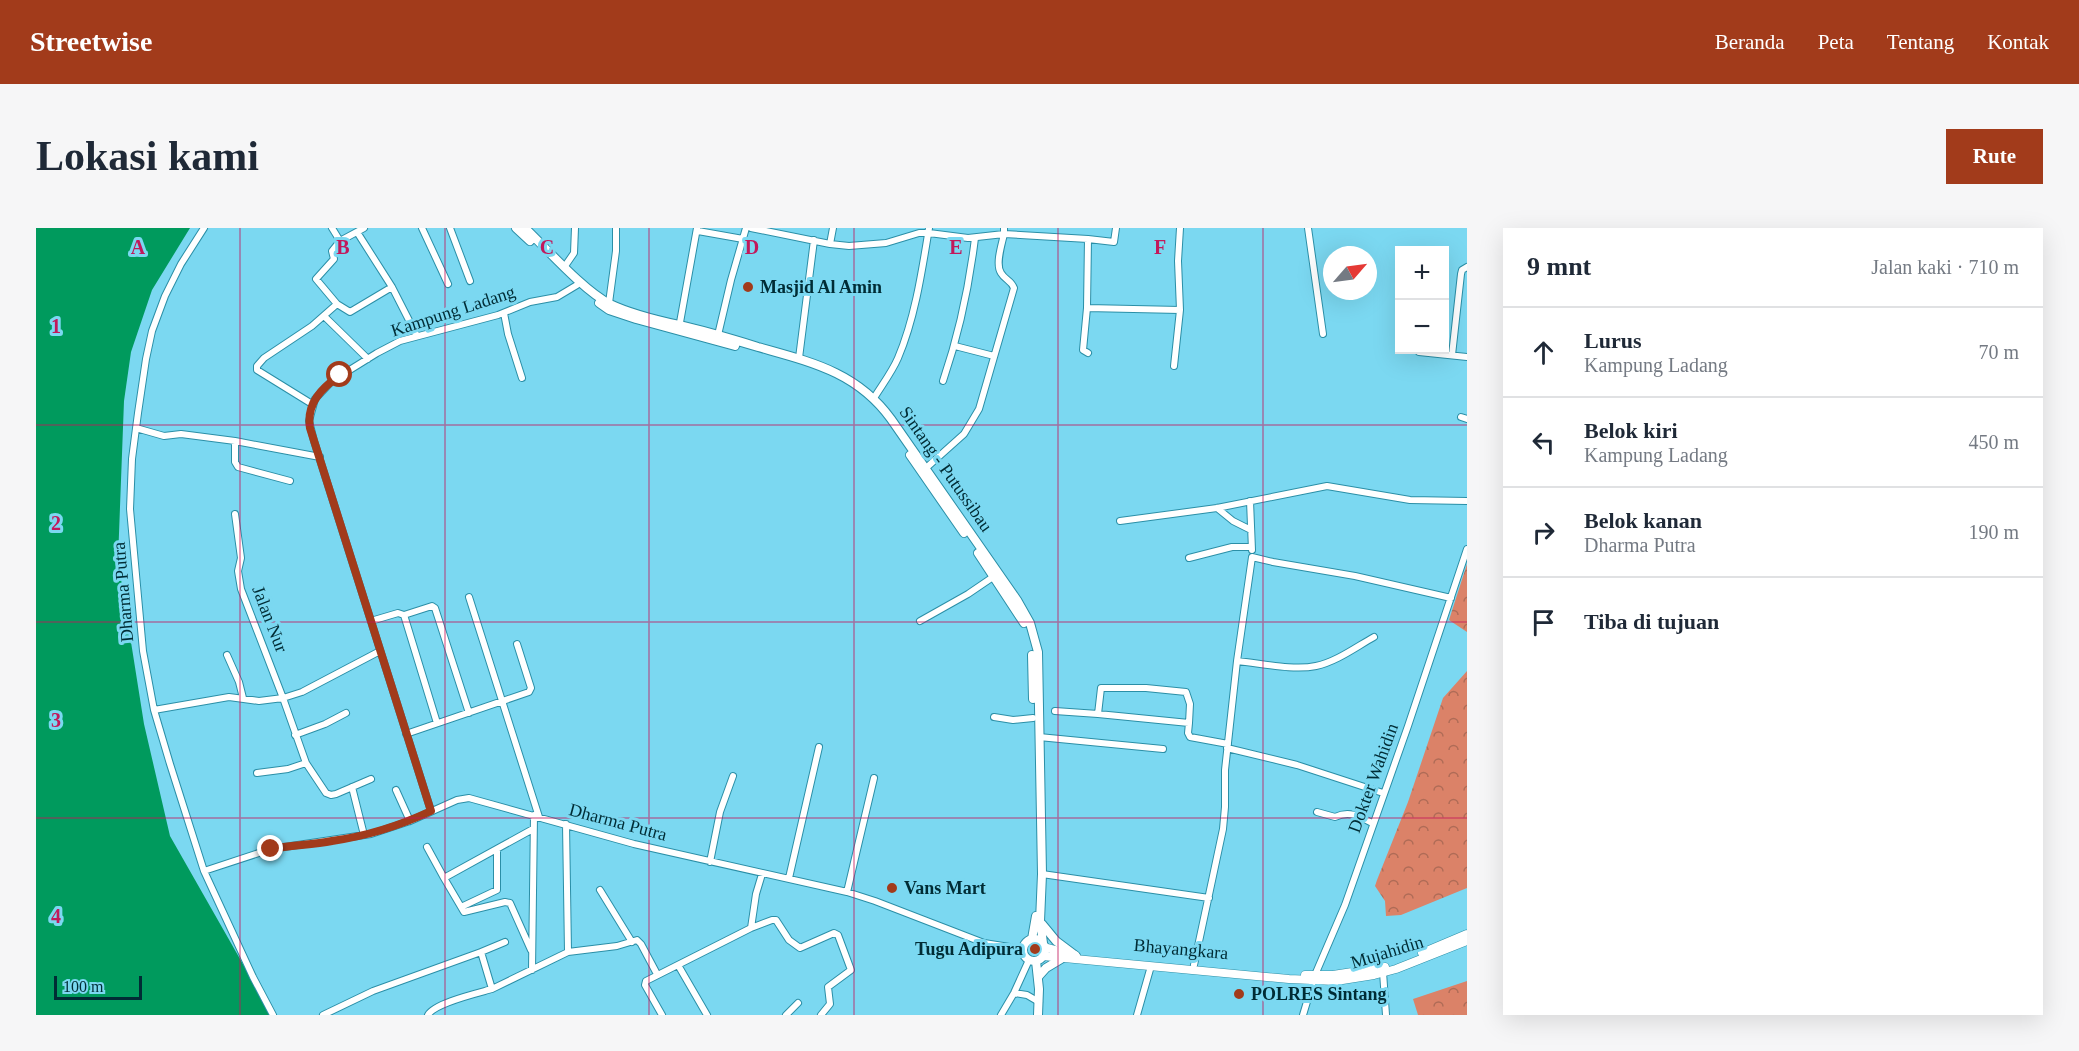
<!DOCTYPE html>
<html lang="id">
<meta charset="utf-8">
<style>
:root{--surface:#fff;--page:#f6f6f7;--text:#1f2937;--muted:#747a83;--line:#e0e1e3;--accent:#a23b1b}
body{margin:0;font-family:"Times New Roman",serif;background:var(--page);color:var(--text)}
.controls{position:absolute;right:18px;top:18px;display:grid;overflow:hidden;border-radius:0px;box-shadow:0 6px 24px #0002}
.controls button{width:54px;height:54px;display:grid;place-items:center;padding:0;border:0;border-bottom:2px solid var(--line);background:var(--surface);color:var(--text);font:30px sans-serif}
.compass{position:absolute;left:1287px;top:18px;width:54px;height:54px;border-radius:50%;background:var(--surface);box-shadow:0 6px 24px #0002;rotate:62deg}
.scale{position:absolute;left:18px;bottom:15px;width:88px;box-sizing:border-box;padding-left:6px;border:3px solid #002c35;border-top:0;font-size:16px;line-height:21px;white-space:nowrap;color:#002c35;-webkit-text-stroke:4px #7bd8f1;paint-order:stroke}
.stop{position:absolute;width:18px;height:18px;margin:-14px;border:4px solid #a23b1b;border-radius:50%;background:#fff}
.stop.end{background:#a23b1b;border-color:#fff;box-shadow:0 2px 6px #0008}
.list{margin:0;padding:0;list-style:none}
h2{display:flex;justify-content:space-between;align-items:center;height:78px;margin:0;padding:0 24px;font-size:26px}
h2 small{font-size:20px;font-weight:400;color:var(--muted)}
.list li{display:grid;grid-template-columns:39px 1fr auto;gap:18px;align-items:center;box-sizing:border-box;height:90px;padding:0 24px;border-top:2px solid var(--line)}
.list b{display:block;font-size:22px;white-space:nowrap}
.list p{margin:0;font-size:20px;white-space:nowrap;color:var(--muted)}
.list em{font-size:20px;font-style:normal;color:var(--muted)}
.icon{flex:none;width:33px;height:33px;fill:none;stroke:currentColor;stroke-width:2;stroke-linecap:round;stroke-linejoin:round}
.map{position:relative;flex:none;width:1431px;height:787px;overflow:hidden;border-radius:0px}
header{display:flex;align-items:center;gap:36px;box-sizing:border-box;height:84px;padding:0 30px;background:var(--accent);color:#fff}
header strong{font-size:28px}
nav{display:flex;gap:33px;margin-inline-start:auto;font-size:21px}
.intro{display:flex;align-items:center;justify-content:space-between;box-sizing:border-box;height:144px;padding:0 36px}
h1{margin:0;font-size:42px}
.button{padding:15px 27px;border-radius:0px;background:var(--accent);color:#fff;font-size:21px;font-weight:700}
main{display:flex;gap:36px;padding:0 36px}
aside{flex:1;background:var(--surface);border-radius:0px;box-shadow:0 6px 24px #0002}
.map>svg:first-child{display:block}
.forest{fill:url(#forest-crowns)}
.water{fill:#009a5d}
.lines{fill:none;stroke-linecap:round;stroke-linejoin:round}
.minor-casing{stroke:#2b8fa7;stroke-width:8}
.major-casing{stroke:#2b8fa7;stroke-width:9}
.highway-casing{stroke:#2b8fa7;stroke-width:10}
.minor{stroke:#fff;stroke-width:6}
.major{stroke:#fff;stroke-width:8}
.highway{stroke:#fff;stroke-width:8}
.route{stroke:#a23b1b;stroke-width:8}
.grid{fill:none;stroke:#c2185b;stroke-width:1.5;stroke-opacity:0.55}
.poi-dot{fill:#a23b1b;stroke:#7bd8f1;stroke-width:2}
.labels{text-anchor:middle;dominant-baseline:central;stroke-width:6;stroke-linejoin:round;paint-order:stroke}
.poi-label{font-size:18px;font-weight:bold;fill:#002c35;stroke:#7bd8f1;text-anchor:start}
.street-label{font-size:18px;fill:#002c35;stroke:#7bd8f1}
.grid-label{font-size:20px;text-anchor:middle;font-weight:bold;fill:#c2185b;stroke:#7bd8f1;stroke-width:6;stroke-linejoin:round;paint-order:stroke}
</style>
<header>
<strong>Streetwise</strong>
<nav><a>Beranda</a><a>Peta</a><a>Tentang</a><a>Kontak</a></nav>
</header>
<div class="intro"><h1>Lokasi kami</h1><a class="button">Rute</a></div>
<main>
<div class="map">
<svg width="1431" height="787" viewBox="0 0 1431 787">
<defs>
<pattern id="forest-crowns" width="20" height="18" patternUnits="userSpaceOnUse" patternTransform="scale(1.5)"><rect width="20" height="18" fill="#db8268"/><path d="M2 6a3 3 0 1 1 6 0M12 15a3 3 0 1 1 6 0" fill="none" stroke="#af6b56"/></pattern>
</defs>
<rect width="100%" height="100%" fill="#7bd8f1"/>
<!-- forest -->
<path class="forest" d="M1431 336V404L1413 392Z
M1431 443V660L1365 687 1350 688 1349 673 1339 658 1341 652 1372 574 1407 470Z
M1431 753V787H1382L1377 771Z"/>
<!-- water -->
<path class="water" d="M0 0H154L116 62 95 124 88 173 82 332 108 496 134 608 236 787H0Z"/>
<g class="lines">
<defs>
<path id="minor" d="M168 0 145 36 129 68 116 103 110 131 102 185 96 231 94 281 107 423 118 482 134 536 168 643 217 749 237 787
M296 0 304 13
M386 0 412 56
M414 0 434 53
M715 0 794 16 813 18 850 15 883 5H893L932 10 968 6V0
M1272 0 1287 106
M662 3 707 11
M321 4 356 59 381 108
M794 16 797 0
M529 38 538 25 539 0
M573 75 580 23V0
M301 76 280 51 298 31 296 23 304 13 328 0
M1051 80 1144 82
M468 85 472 106 486 150
M288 88 332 131
M643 100 661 0
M682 107 695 52 710 0
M919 118 958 128
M1383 124 1431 129
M1052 125 1047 122 1051 80 1052 11 1078 14 1080 0
M1416 127 1425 46 1426 42 1431 39
M763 130 778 12
M1138 138 1144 82 1142 33 1144 0
M907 153C923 106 933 59 939 10
M838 170C846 157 856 144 862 130 879 90 886 43 893 0
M276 176 221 142V138L228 130 276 98 301 76 314 84 356 59
M1425 189 1431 191
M100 200 128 208 145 206 199 213 284 229
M199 213V234L202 239 254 253
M890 240 928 206 943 181 978 60C975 52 969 52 965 45 959 36 966 16 968 6L1052 11
M1214 273 1216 322
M1181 280 1197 293 1215 302
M199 286 205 330 202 343 205 361 247 470 266 464 344 423
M1084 293 1181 280 1291 258 1374 272 1431 273
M1153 330 1196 319H1215
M433 369 503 589
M368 387 401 495
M335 393 362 385 368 387 396 378 399 380 433 485
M884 393 932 366 957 349
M191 427 203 454 207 470
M1201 433C1224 435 1257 443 1280 438 1300 434 1320 419 1338 409
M118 482 193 469 223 473 247 470 270 535 290 565 295 567 300 566 335 551
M1019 483 1062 486
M958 489 977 492 997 490
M1153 495 1154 476 1150 464 1110 460H1065L1062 486 1153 495 1152 505 1154 509 1192 516
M370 506 493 464 495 460 481 416
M259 507 289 496 310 485
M1003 509 1127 521
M1191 520 1261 537 1347 565
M221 545 252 541 270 535
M316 559 328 607
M360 562 374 593
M395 583 278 213 273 193 279 171 296 153 341 125 364 113 462 87 494 74 521 69 541 57
M1281 584 1299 589C1313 582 1323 588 1336 595
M391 619 408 650 497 601
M674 634 684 584 697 548
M168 643 235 621 335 606 374 593 421 572 433 570 598 616 811 664 839 673 948 715 987 721
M1006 646 1173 670
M408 650 428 684 469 674 474 675 495 722
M753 650 783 519
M564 662 596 714
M811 664 838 550
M425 679 461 662V621
M715 700 736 692H740L753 712 764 720 798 705 802 707 815 742 792 759 794 776 785 787
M445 724 469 714
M532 724 581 718 601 712 605 716 621 746
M642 737 671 787
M1158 737 1187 601 1189 579V542L1201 433 1216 329 1237 334 1319 348 1415 370
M496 742 498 587
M1347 744 1350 787
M978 765 991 767 1003 774
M287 787 337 763 445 724 456 761 532 724 530 596
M392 787C398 775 442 765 456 761
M626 787 609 757 610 753 715 700 720 666 726 646
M750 787 762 775
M965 787 978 765 993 732
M1101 787 1115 738
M1267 787 1279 747 1309 677 1372 498 1431 321"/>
<path id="major" d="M1008 719 1039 727
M1386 725 1431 706
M1007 728 1253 751 1300 753 1338 747 1360 741 1431 713
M1269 747H1297L1349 739"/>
<path id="highway" d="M480 0 494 13
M489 0C511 21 548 63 574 76 595 86 620 92 643 97 670 103 696 111 722 119 775 134 821 144 855 191L981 372 994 395 1002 424 1006 646 1004 693 1007 715
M563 75 573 82 600 91 699 118
M874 227 928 305
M942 325 988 395
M996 427 997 471
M1006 696 1020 713 1040 728
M996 711 1000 688
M987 722a11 11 0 1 1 22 0a11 11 0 1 1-22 0Z
M1000 733 1003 761 1002 787
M1002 749 1010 740 1025 731"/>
</defs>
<!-- minor casing -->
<use href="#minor" class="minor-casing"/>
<!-- major casing -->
<use href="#major" class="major-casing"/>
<!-- highway casing -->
<use href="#highway" class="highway-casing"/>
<!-- minor -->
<use href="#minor" class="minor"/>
<!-- major -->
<use href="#major" class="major"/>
<!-- highway -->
<use href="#highway" class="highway"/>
</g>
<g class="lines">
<!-- route -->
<path class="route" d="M235 621C255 617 276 617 296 613 331 608 363 598 395 583L274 200C270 175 286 160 304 147"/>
</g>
<!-- grid -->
<path class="grid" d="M204 0V787M409 0V787M613 0V787M818 0V787M1022 0V787M1227 0V787M0 197H1431M0 394H1431M0 590H1431"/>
<!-- markers -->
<g class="poi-dot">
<circle cx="712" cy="59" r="6"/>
<circle cx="856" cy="660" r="6"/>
<circle cx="999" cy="721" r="6"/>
<circle cx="1203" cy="766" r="6"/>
</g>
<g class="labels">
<!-- poi labels -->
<g class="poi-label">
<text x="724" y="59">Masjid Al Amin</text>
<text x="868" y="660">Vans Mart</text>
<text x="987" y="721" text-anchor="end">Tugu Adipura</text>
<text x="1215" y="766">POLRES Sintang</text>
</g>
<!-- street labels -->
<g class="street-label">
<text transform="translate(417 83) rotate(-18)">Kampung Ladang</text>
<text transform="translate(910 241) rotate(55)">Sintang - Putussibau</text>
<text transform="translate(87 364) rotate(-95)">Dharma Putra</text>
<text transform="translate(234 391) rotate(69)">Jalan Nur</text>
<text transform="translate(1337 550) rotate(-70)">Dokter Wahidin</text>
<text transform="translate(582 594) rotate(15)">Dharma Putra</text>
<text transform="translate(1145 721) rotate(5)">Bhayangkara</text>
<text transform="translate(1351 724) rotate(-17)">Mujahidin</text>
</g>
</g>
<g class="grid-label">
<text x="102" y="26">A</text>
<text x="307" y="26">B</text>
<text x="511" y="26">C</text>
<text x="716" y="26">D</text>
<text x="920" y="26">E</text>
<text x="1124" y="26">F</text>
<text x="20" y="105">1</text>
<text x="20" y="302">2</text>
<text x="20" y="499">3</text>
<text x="20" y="695">4</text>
</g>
</svg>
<div class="controls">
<button>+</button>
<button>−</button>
</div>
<svg class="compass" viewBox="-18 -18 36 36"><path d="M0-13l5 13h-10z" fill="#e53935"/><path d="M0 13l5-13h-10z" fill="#747a83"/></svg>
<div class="scale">100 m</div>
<div class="stop" style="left:304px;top:147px"></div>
<div class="stop end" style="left:235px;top:621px"></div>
</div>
<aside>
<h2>9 mnt<small>Jalan kaki · 710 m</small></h2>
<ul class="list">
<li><svg class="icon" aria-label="ahead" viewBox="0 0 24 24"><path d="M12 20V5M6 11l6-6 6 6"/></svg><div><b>Lurus</b><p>Kampung Ladang</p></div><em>70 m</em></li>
<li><svg class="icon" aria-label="left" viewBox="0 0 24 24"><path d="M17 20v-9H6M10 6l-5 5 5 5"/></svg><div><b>Belok kiri</b><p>Kampung Ladang</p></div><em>450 m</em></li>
<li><svg class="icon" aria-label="right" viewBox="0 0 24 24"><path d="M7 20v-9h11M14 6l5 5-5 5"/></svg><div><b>Belok kanan</b><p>Dharma Putra</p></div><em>190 m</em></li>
<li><svg class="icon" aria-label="arrive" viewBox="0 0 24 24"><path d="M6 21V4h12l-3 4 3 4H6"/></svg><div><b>Tiba di tujuan</b></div></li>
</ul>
</aside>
</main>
